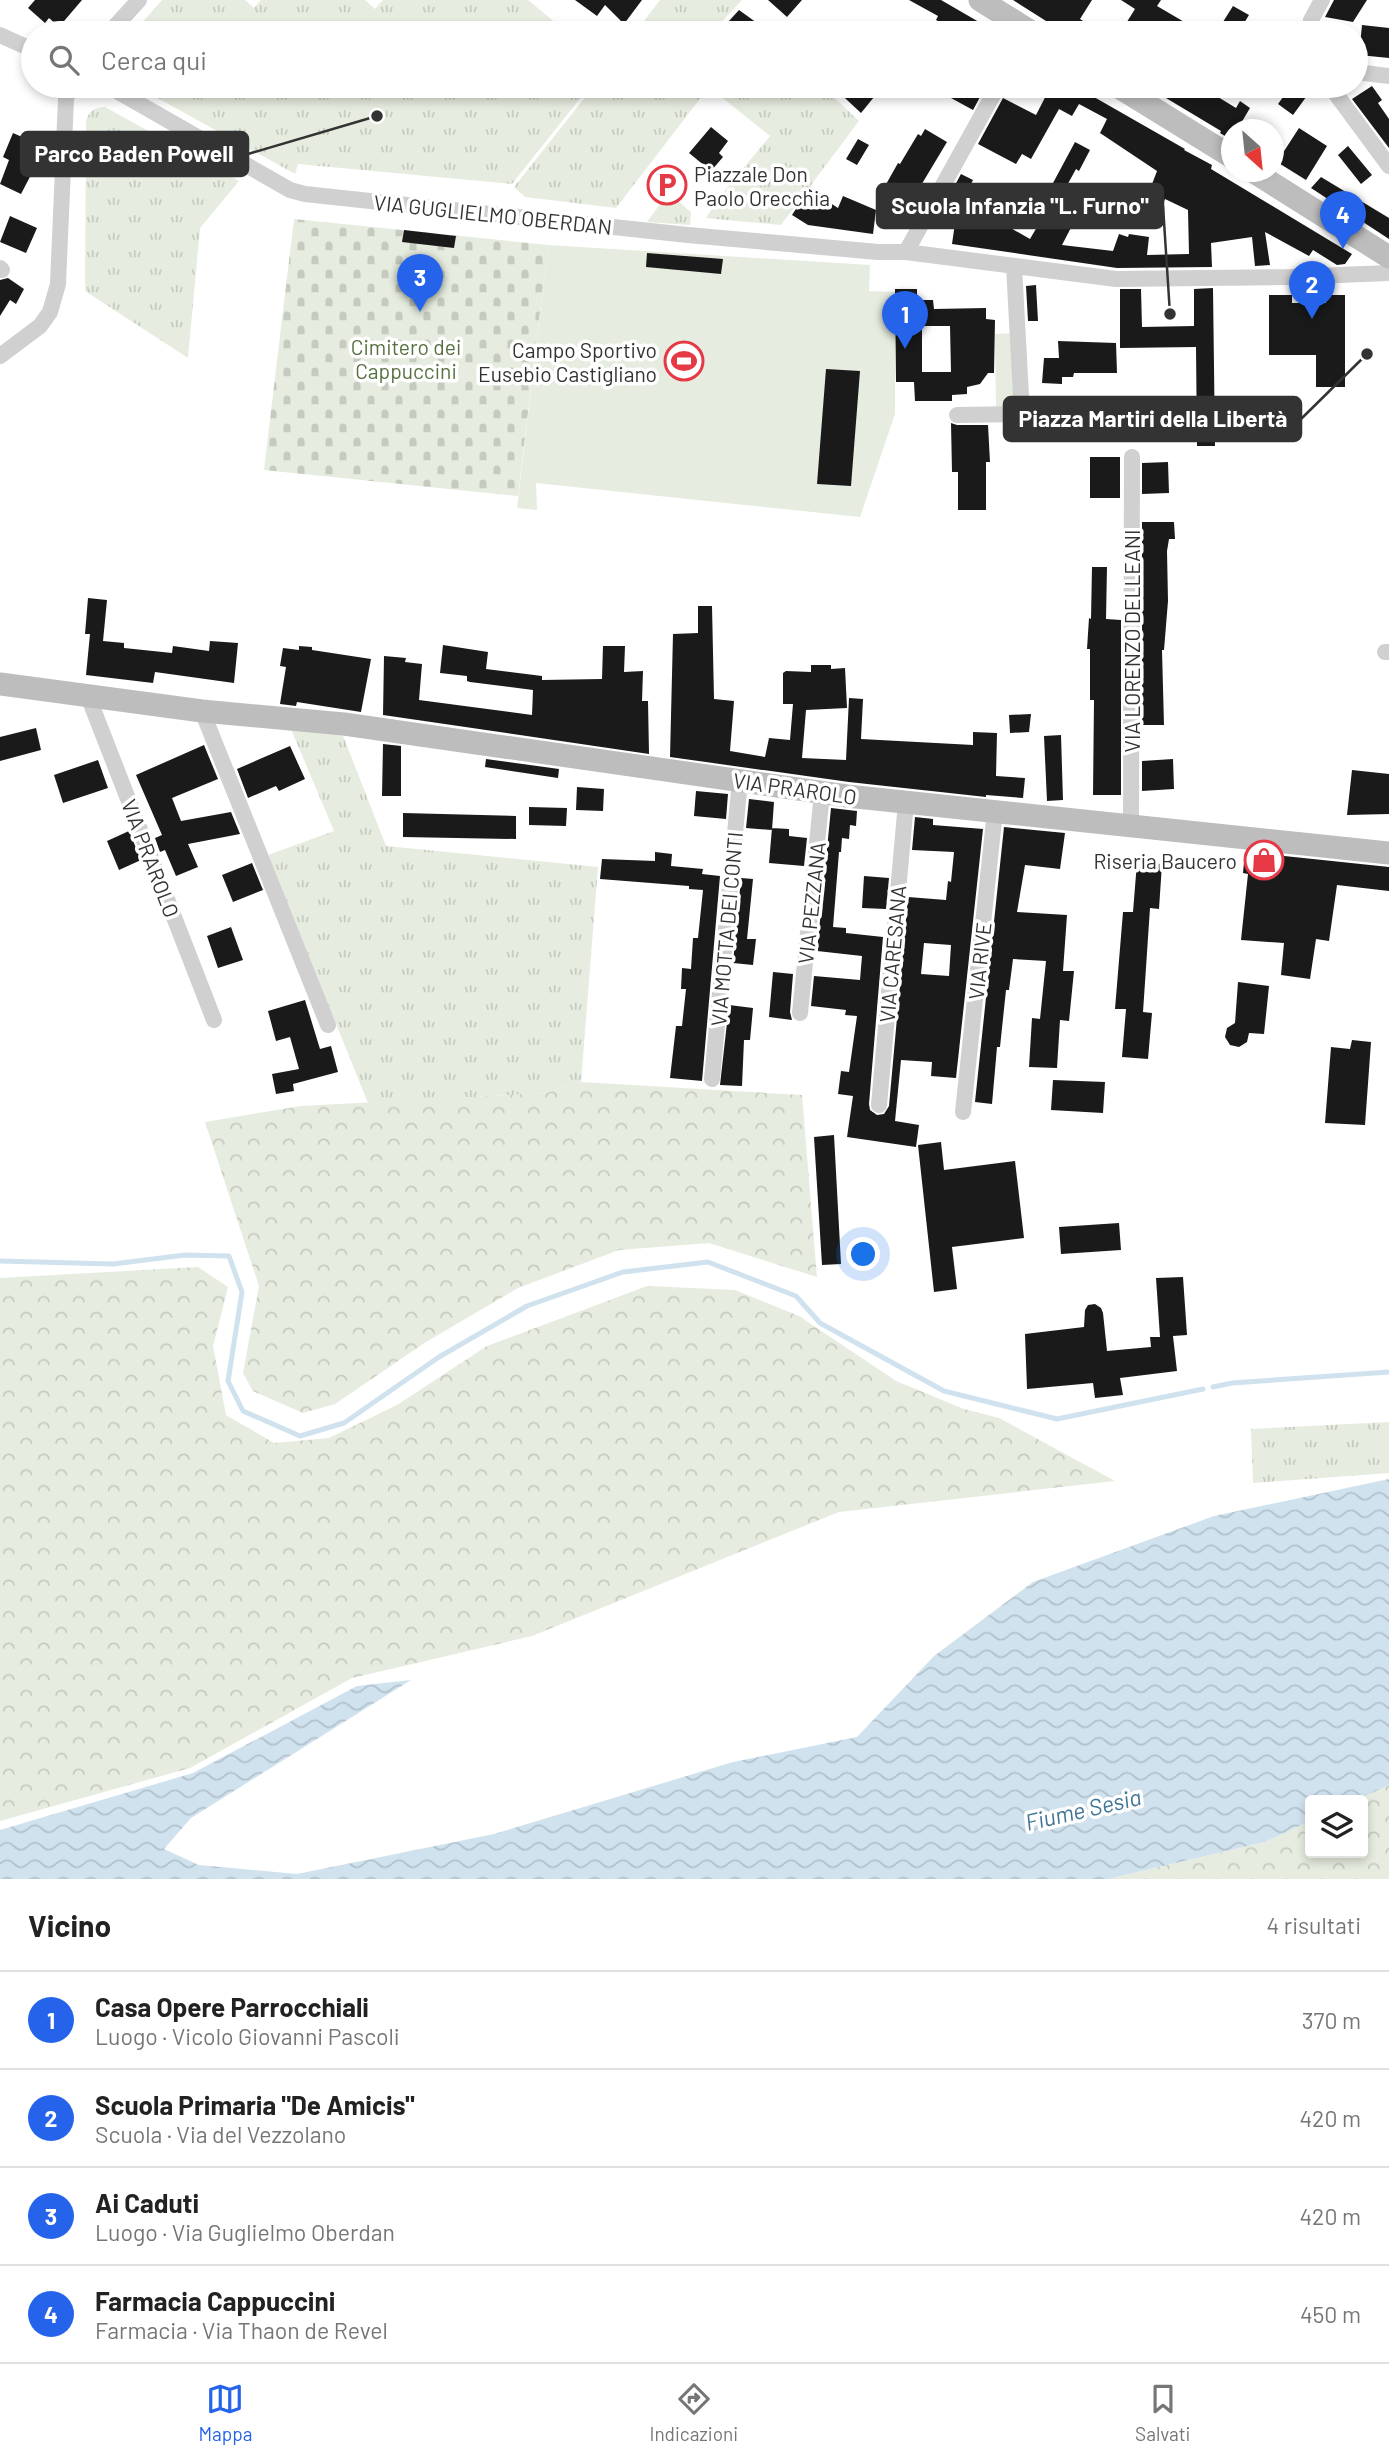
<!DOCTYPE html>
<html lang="it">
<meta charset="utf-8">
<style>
:root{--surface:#fff;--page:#f6f6f6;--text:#222;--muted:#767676;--line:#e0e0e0;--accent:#2563eb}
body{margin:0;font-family:Barlow,sans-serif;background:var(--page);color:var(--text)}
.controls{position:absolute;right:21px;bottom:21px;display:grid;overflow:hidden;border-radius:7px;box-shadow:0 4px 10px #0003}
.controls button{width:63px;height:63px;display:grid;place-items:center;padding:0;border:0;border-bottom:2px solid var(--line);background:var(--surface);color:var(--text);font:35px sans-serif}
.compass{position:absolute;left:1221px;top:119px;width:63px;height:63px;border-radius:50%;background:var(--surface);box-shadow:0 4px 10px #0003;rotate:153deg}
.you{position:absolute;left:864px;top:1255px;width:24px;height:24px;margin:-18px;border:5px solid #fff;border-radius:50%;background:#1a73e8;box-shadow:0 0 0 10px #1a73e833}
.badge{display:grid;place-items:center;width:46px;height:46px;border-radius:50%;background:var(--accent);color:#fff;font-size:23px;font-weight:700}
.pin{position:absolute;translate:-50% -58px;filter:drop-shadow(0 2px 4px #0008)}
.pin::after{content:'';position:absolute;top:37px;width:24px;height:21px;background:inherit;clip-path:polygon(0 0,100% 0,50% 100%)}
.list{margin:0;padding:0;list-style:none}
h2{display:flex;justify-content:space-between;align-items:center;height:91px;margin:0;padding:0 28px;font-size:30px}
h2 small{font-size:23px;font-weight:400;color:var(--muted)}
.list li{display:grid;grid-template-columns:46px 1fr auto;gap:21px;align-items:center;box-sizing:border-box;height:98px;padding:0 28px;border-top:2px solid var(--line)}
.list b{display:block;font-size:26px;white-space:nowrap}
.list p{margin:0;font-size:23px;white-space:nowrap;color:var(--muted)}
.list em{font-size:23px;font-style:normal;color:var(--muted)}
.icon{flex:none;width:38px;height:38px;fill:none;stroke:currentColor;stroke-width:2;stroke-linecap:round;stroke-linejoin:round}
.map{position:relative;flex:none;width:1389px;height:1879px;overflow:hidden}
.search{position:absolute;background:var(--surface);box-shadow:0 4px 10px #0003;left:21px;right:21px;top:21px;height:77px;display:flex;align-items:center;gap:18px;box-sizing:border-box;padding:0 24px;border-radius:38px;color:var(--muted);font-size:26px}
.sheet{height:483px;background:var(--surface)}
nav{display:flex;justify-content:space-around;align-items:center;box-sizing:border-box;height:98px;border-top:2px solid var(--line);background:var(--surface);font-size:19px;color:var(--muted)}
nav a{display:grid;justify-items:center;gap:4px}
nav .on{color:var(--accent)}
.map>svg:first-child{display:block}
.grass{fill:url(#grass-tufts)}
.forest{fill:url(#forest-crowns)}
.cemetery{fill:url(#cemetery-stones)}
.pitch{fill:#e6ecdf}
.water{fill:url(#water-waves)}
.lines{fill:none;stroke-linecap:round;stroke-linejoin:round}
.stream{stroke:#cfe2ee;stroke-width:5}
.building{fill:#1a1a1a;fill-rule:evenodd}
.street{stroke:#d0d0d0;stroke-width:16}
.secondary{stroke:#bdbdbd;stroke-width:23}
.labels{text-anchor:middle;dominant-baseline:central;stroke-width:7;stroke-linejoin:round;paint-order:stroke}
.poi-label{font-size:21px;fill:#333;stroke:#fff;text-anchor:end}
.street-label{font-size:21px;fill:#333;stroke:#fff}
.park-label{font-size:21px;fill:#56703f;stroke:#fff}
.water-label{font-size:23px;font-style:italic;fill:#3f7597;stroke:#fff}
.leader{fill:none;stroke:#333;stroke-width:2.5}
.callout-dot{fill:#333;stroke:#fff;stroke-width:2.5}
.callout{fill:#333;stroke:#333;stroke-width:2.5}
.callout-label{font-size:23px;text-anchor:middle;font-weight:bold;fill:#fff}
</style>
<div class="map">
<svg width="1389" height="1879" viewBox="0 0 1389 1879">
<defs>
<pattern id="grass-tufts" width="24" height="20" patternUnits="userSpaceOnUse" patternTransform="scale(1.75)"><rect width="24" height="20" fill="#e6ecdf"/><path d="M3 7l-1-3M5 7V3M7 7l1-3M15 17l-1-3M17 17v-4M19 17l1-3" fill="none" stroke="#c6cbc0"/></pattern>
<pattern id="forest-crowns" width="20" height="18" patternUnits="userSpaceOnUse" patternTransform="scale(1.75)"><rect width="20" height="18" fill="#e6ecdf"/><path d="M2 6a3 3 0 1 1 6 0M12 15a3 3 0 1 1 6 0" fill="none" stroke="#c6cbc0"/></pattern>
<pattern id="cemetery-stones" width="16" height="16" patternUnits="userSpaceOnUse" patternTransform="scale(1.75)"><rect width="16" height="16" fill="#e6ecdf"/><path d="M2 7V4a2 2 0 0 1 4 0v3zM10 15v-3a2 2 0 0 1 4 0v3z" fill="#c6cbc0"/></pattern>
<pattern id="water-waves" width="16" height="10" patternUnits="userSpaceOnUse" patternTransform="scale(1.75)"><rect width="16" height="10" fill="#cfe2ee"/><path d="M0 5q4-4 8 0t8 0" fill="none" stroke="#b2c2cd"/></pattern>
</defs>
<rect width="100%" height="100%" fill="#fff"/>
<!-- grass -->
<path class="grass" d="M162 0H245L254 8 261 0H365L375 9 383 0H528L568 33H133Z
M660 0H742L711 33H635Z
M139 86H590L512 184 298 164 295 174 143 90Z
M594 86H822L859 121 781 225 706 218 717 200 770 136 709 87 616 208 525 197 514 187Z
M105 107 239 181 200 228 188 358 85 291 86 122C88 111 94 108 105 107Z
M671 195 691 212 690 225 647 222 666 196Z
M291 729 342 733 386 846 598 867 581 1082 546 1093 368 1103 268 855 334 831Z
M1389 1422V1473L1253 1483 1251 1429Z"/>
<!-- forest -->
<path class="forest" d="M581 1082 802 1095 817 1277 709 1243 619 1250 518 1288 426 1342 335 1404 303 1413 253 1391 243 1373 259 1286 205 1122 301 1106 546 1093Z
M198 1267 228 1287 213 1346 226 1415 274 1443 329 1438 397 1405 487 1346 647 1286 735 1290 799 1316 896 1381 964 1409 999 1418 1115 1481 839 1512 532 1636 352 1678 190 1768 0 1821V1278Z
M1389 1785V1879H1108L1265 1842 1310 1821V1853H1363V1800H1357Z"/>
<!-- cemetery -->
<path class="cemetery" d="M294 219 548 245 518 496 264 470Z"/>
<!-- pitch -->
<path class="pitch" d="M548 245 870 265 869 291 895 292V414L860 517 536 483 537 510 517 508Z
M1016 333 1020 405 996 411 995 334Z"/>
<!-- water -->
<path class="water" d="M1389 1479V1785L1357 1800H1310V1821L1265 1842 1108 1879H0V1830L193 1773 357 1686 411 1680 191 1818 164 1849 199 1865 297 1874 494 1834 733 1762 857 1737 934 1656 1033 1582 1214 1516Z"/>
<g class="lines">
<!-- stream -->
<path class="stream" d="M0 1261 113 1264 185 1255 229 1256 242 1292 228 1381 243 1411 300 1436 344 1423 439 1357 527 1306 623 1272 708 1262 796 1296 820 1323 944 1391 1057 1419 1203 1389
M1213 1387 1232 1383 1389 1372"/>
</g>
<!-- building -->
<path class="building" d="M35 0H82L59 27 49 18 45 23 28 8Z
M575 0H642L624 24 605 5 597 16Z
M768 0H802L787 17Z
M909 0H941L998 33H960L936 20 938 16Z
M1013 0H1092L1080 19 1102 33H1065Z
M1121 0H1161L1157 6 1186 23 1181 33H1120L1135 9Z
M1334 0H1367L1353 22 1325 17Z
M1233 6 1249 15 1238 33H1216Z
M739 10 771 33H718Z
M1362 25 1389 28V58L1359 55Z
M832 86H883L861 113Z
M929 86H986L973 110Z
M1051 86H1081L1095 94 1094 97 1185 149 1184 150 1212 165 1211 169 1352 254 1345 264 1337 265 1313 250 1309 256 1265 232 1270 265 1255 266 1252 237 1211 243 1212 267 1117 268 952 244 956 216 942 209 961 174 973 180 971 184 995 196 986 214 1030 239 1048 208 1076 218 1062 245 1113 251 1119 234 1128 237 1129 234 1149 237 1147 255 1189 254 1188 210 1165 199 1160 212 1144 205 1157 171 1100 133 1107 119 1079 104 1072 116 1059 109 1031 159 1022 154 1016 164 978 144 1003 98 1036 115Z
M1146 86H1200L1236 108 1240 101 1250 108 1237 130H1231L1230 139 1220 133 1221 131Z
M1291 86H1299L1309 93 1293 115 1278 104Z
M1372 86 1382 100 1378 103 1389 119V148L1352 99Z
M711 127 728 141 719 153 723 157 711 171 689 153Z
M1299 128 1327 146 1306 180 1277 162Z
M925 129 947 142 914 197 900 189 892 202 880 195 898 163 900 164 918 134 921 136Z
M13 133 38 144 28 168 33 171 21 194 0 184 9 160 3 157Z
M858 139 869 145 857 165 846 159Z
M1075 142 1090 150 1079 171 1076 169 1065 189 1053 183Z
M1348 146 1372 175 1361 184 1338 155Z
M1321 177 1389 218V239L1311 188Z
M809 189 838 208 843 196 876 210 873 234 808 225 792 215Z
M10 216 37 228 26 253 0 242Z
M404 230 456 236 454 248 402 242Z
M647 253 723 259 721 274 646 267Z
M8 278 24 289 16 304 10 300 0 316V280Z
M1036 285 1038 321H1028L1026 286Z
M1213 288 1215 446H1197L1196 347 1120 348V289H1141L1142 327 1194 326V289Z
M895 289H917V300H933L934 309 986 308V319L995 320 994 373H988L980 384 967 387V394L952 395V401H915L914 382H896ZM922 326H950L951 372H922Z
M1269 295H1292V303H1326V295H1345V387H1316V355H1269Z
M1058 341 1116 343 1117 373H1074L1073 377H1062V384L1042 383 1044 358H1059Z
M826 369 860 371 851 486 817 484Z
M951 423 957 425H988L990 462H986V510H958V472H952Z
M1090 457H1120V498H1090Z
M1168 462 1169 493 1142 494V463Z
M1142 522H1174L1175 539H1169L1167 551 1168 601 1164 650H1162L1164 725H1142Z
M1092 567H1107L1106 619 1121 620V795H1093L1094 700H1090V649H1087L1089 618 1091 619Z
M88 598 107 600 103 641 124 643V648L172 653 173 646 209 651 210 641 238 643 234 683 155 672 153 683 86 675 90 634H85Z
M698 606H712L714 699 734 701 730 751 765 757 769 738 790 740 793 704H783V673L786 671 811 672V665H831V669L845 668 847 708 806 710 802 758 846 760 849 698 863 699 861 739 973 745V732L997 733 996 776 1025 778 1023 798 986 795V797L849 782 670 757 673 634 698 633Z
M443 645 488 652 486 669 542 676V680L602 679 603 646H625L624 672 643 671 642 701H648L649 754 383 715 384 656 406 658 405 662 422 664 419 700 532 715 533 690 470 682 467 681V676L440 673Z
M299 646 312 647V650L371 659 361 712 297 702 296 706 280 704 286 667 280 666 283 648 299 650Z
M1031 714 1029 732 1010 733 1009 715Z
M36 728 41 750 0 761V737Z
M1061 735 1063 800 1047 801 1044 736Z
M383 744 401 746V796H382Z
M204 745 218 779 172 798 181 821 231 812 240 834 188 844 198 867 176 876 165 850 160 852 155 838 162 835 136 775Z
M290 746 305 779 279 791 276 786 248 798 237 769Z
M486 759 559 769 558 778 485 767Z
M1173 759 1174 789 1142 791V761Z
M98 760 108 788 63 803 54 775Z
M1352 770 1389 774V814L1347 815Z
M577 787 604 789 603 811 576 810Z
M696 791 728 794 726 819 694 816Z
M749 799 774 802 772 830 746 828Z
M529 807 567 808 566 826 529 825Z
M831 808 857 811 856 826 850 825 849 839 842 838 841 852H839L833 927 846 928V933L883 937 869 1104 870 1110 877 1115 884 1114 889 1106 908 897 946 900 948 881 951 882 954 852 912 850 915 817 933 819V825L983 829 956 1078 931 1076 932 1062 901 1060 895 1121 919 1125 916 1147 847 1137 853 1096 838 1094 841 1071 849 1072 857 1016 845 1015 846 1010 811 1006 814 976 860 980 862 956 817 951ZM924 943 951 945 949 976 921 974Z
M403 813 516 816V839L403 837Z
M1004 827 1065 833 1060 869 1025 865 1017 912 1067 915 1063 971H1074L1069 1021 1060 1020 1057 1068 1029 1067 1032 1018 1040 1019 1046 961 1013 959 1009 990H1006L1000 1047H997L992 1104 975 1102Z
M772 828 789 829V836L807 838 804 866 769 863Z
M129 831 141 860 119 870 107 841Z
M655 852 672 854 671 866 703 869 702 874 720 876 702 1081 670 1078 676 1026H682L686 989H681L682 968 691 969 693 938H698L703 890 689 889V886L600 879 602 859 655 861Z
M1245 852 1389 867V891L1337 885 1329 941 1316 939 1310 979 1281 975 1284 943 1241 940 1248 874 1243 873Z
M1137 862 1162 864 1159 909 1150 908 1143 1012 1152 1013 1148 1059 1122 1057 1126 1009H1115L1123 912H1133Z
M252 863 263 890 233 902 222 875Z
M864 876 889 878 886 909 862 908Z
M741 878 753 879 747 939H756L753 965 733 963Z
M231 927 243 960 218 968 207 936Z
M773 972 793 974 790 1012 792 1020 769 1017Z
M1238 982 1269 986 1264 1034 1249 1033 1247 1042 1239 1047 1230 1045 1225 1037 1227 1028 1235 1023Z
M305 1000 320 1049 331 1046 338 1072 293 1084 294 1091 276 1094 272 1074 299 1069 290 1037 276 1041 268 1011Z
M729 1005 753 1008 750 1040H744L742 1086 720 1085Z
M1352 1040 1371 1042 1365 1125 1325 1123 1331 1047 1350 1049Z
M1053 1080 1105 1082 1103 1113 1051 1110Z
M834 1135 841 1264 822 1265 814 1137Z
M941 1142 944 1170 1015 1161 1024 1238 952 1247 957 1289 934 1292 918 1145Z
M1119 1223 1121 1250 1061 1254 1059 1227Z
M1183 1277 1187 1335 1173 1336 1177 1371 1120 1378 1123 1395 1095 1398 1093 1383 1027 1389 1025 1334 1084 1327 1085 1310 1088 1305 1095 1304 1101 1308 1103 1313 1107 1351 1151 1347 1150 1337H1160L1156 1278Z"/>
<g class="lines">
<!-- street -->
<path class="street" d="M109 33 139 0
M1308 33 1311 20 1322 0
M0 35 33 50
M1356 72 1389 76
M108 86 290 190 305 194 688 235 878 252H906L1116 279 1290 277 1389 273
M1330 86 1389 166
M906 252 998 86
M0 268 2 270
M0 356 40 326 50 312 58 284 66 99 71 86
M957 415 1022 414 1014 266
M1385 652H1389
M88 696 214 1020
M202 711 328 1025
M1131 825 1132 457
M800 1013 822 793
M712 1079 740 780
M879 1105 906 802
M963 1112 995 811"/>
<!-- secondary -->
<path class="secondary" d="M980 0 1033 33
M1117 86 1232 157
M1254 172 1389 257
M0 684 202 711 344 724 847 796 1389 853"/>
</g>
<!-- icons -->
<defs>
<symbol id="parking-ring" viewBox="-11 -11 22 22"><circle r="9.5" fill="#fff" stroke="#e63946" stroke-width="1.5"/><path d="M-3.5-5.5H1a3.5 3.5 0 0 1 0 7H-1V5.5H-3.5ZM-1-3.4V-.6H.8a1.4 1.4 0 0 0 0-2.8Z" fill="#e63946"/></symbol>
<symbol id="stadium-ring" viewBox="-11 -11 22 22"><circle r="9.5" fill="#fff" stroke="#e63946" stroke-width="1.5"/><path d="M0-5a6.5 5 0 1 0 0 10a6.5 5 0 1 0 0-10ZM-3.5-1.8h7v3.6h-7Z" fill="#e63946"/></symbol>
<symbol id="shop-ring" viewBox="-11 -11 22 22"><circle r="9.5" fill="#fff" stroke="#e63946" stroke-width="1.5"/><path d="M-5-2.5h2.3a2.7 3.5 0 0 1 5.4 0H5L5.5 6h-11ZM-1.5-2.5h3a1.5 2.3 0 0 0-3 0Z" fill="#e63946"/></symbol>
</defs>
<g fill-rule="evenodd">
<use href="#parking-ring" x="645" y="163" width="44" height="44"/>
<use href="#stadium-ring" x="662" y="339" width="44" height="44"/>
<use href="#shop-ring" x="1242" y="838" width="44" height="44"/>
</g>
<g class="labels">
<!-- poi labels -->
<g class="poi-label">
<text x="694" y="173" text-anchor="start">Piazzale Don<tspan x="694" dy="24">Paolo Orecchia</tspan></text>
<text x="657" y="349">Campo Sportivo<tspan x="657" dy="24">Eusebio Castigliano</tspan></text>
<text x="1237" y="860">Riseria Baucero</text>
</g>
<!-- street labels -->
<g class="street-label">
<text transform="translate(493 214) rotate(6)">VIA GUGLIELMO OBERDAN</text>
<text transform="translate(1131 641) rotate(-90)">VIA LORENZO DELLEANI</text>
<text transform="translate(795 788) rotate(8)">VIA PRAROLO</text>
<text transform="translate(151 858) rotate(69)">VIA PRAROLO</text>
<text transform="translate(811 903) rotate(-84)">VIA PEZZANA</text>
<text transform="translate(726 929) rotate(-85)">VIA MOTTA DEI CONTI</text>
<text transform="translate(892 954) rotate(-85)">VIA CARESANA</text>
<text transform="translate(979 961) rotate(-84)">VIA RIVE</text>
</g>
<!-- park labels -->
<g class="park-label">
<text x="406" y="346">Cimitero dei<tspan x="406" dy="24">Cappuccini</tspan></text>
</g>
<!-- water labels -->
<g class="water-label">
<text transform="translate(1083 1809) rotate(-13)">Fiume Sesia</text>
</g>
</g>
<!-- callouts -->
<path class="leader" d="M377 116L248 154M1170 314L1163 206M1367 354L1301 419"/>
<g class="callout-dot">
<circle cx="377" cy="116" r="7"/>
<circle cx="1170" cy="314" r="7"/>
<circle cx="1367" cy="354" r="7"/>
</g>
<g class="callout">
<rect x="21" y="132" width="227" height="44" rx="7"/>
<rect x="877" y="184" width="286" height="44" rx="7"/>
<rect x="1004" y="397" width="297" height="44" rx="7"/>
</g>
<g class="callout-label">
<text x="134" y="162">Parco Baden Powell</text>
<text x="1020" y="214">Scuola Infanzia "L. Furno"</text>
<text x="1153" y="427">Piazza Martiri della Libertà</text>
</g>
</svg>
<div class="controls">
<button><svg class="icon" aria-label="layers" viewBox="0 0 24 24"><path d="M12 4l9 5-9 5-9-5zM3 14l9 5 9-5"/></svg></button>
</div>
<svg class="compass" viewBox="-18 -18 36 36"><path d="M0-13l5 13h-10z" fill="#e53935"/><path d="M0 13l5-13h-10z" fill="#767676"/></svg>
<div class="you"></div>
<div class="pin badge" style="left:905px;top:349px">1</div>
<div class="pin badge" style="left:1312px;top:319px">2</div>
<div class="pin badge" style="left:420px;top:312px">3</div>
<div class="pin badge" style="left:1343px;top:249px">4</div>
<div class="search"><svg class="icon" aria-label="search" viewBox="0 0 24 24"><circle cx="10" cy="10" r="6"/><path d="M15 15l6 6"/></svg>Cerca qui</div>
</div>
<section class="sheet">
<h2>Vicino<small>4 risultati</small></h2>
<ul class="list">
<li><span class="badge">1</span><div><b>Casa Opere Parrocchiali</b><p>Luogo · Vicolo Giovanni Pascoli</p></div><em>370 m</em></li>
<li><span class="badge">2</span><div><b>Scuola Primaria &quot;De Amicis&quot;</b><p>Scuola · Via del Vezzolano</p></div><em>420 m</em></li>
<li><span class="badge">3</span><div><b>Ai Caduti</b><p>Luogo · Via Guglielmo Oberdan</p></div><em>420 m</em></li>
<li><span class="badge">4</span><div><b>Farmacia Cappuccini</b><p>Farmacia · Via Thaon de Revel</p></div><em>450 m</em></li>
</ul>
</section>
<nav>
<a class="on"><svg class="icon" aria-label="map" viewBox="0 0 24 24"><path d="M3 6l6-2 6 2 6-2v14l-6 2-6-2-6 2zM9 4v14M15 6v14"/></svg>Mappa</a>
<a><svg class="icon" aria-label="directions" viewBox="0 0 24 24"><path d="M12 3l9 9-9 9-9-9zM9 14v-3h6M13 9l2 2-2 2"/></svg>Indicazioni</a>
<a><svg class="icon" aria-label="saved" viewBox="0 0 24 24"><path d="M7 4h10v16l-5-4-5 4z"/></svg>Salvati</a>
</nav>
